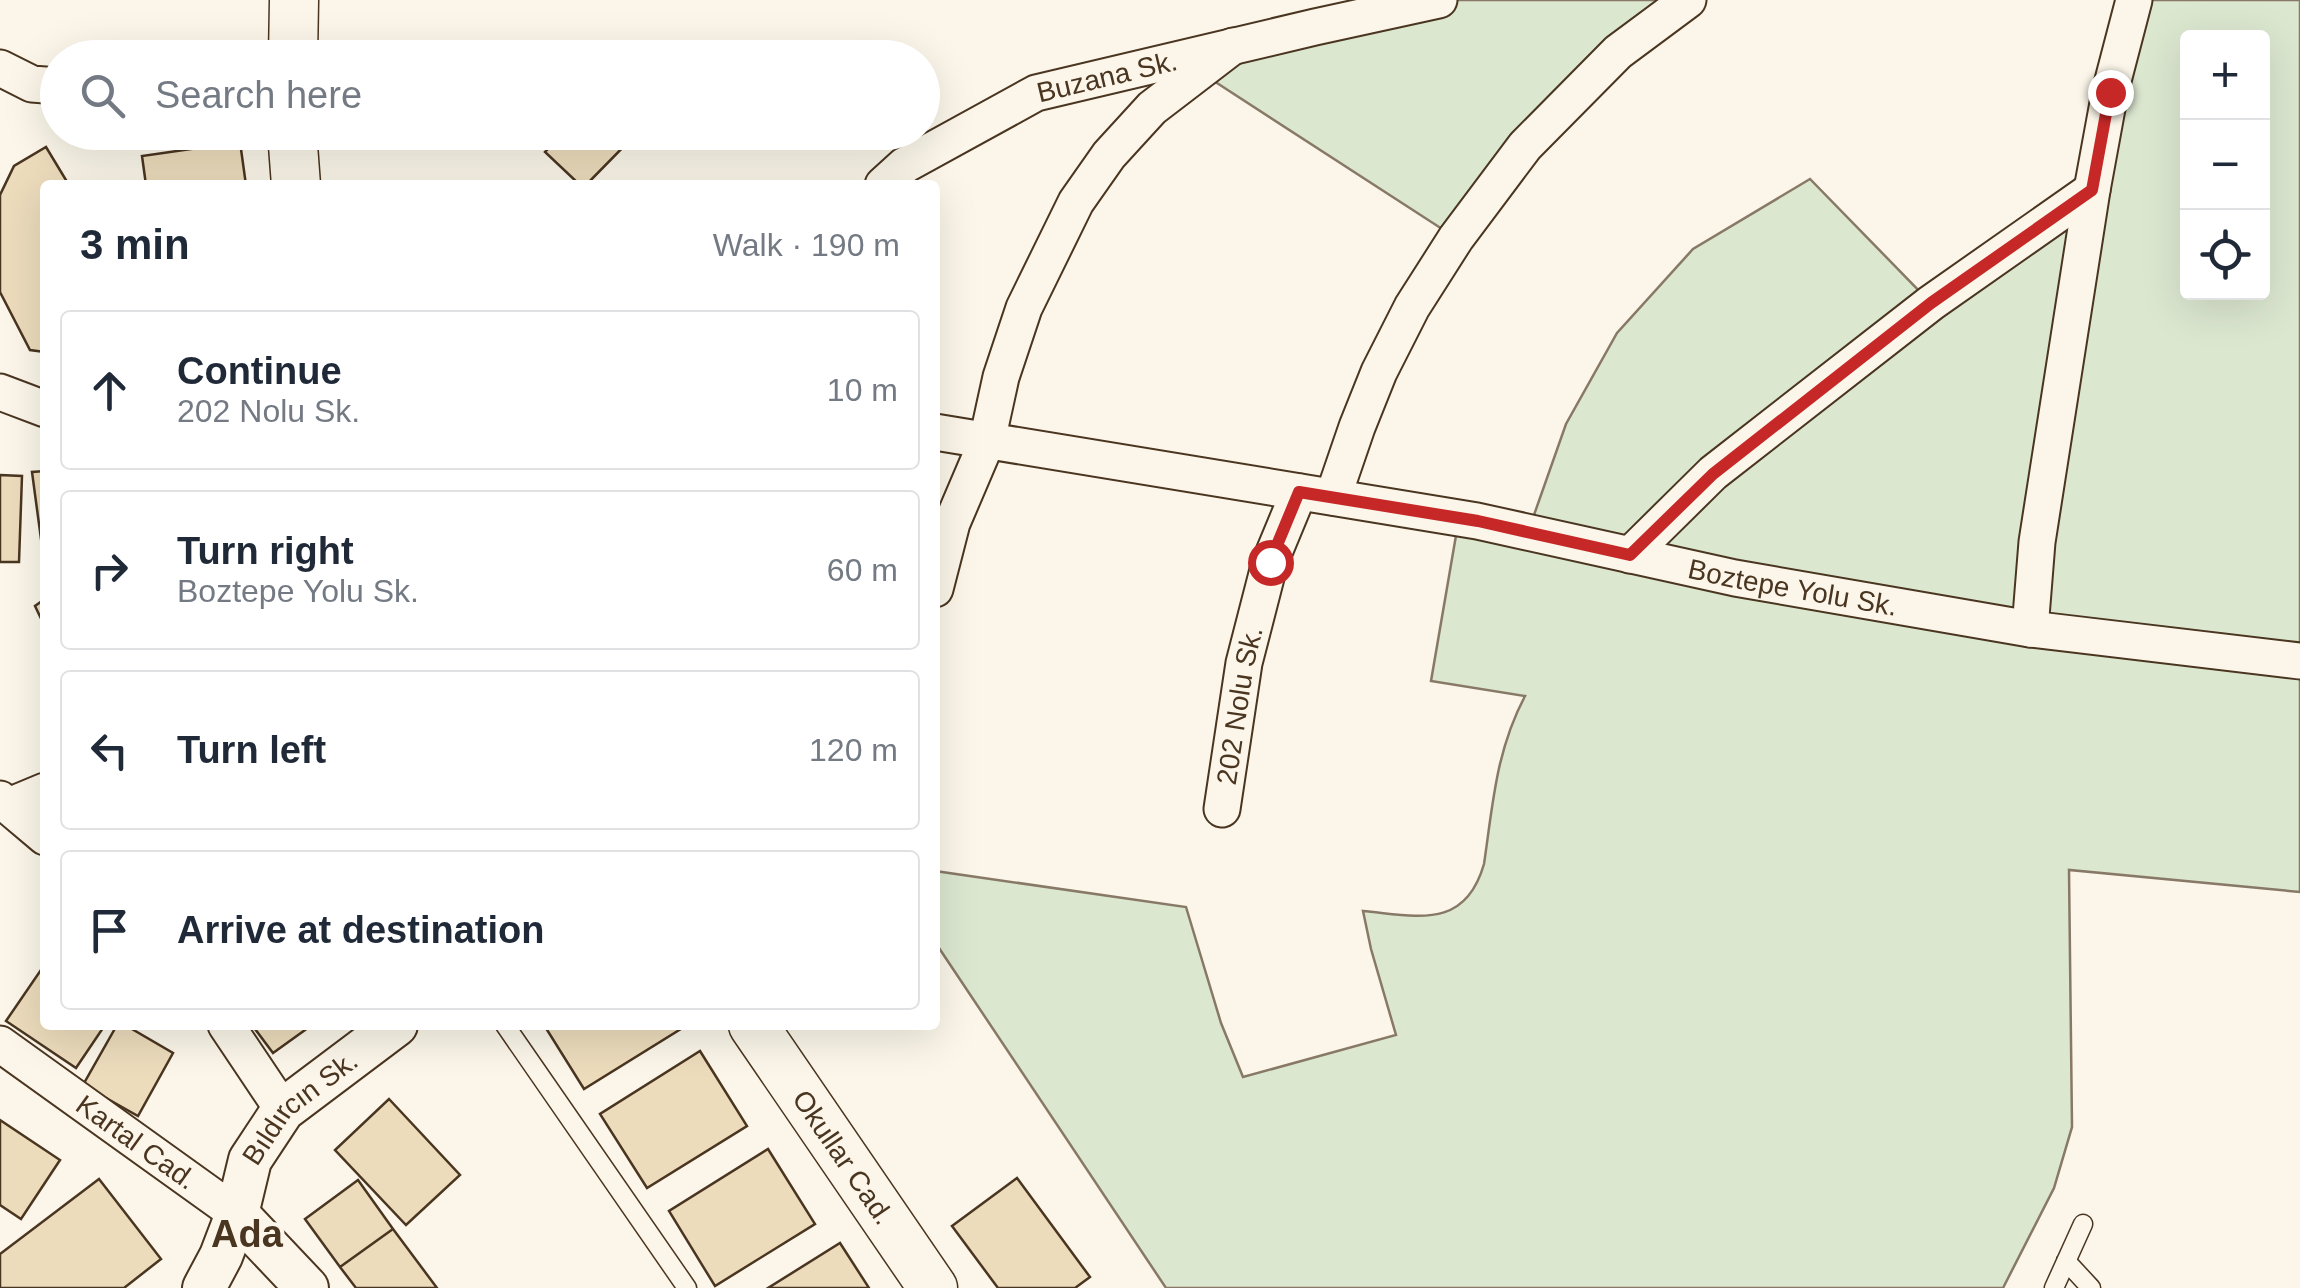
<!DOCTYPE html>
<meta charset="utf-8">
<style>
:root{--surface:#fff;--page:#f6f6f7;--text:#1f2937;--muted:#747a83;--line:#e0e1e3}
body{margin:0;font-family:Arial,sans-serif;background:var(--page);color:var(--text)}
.controls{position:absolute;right:30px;top:30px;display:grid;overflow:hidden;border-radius:10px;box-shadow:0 10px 40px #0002}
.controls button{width:90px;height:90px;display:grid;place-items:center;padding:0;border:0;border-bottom:2px solid var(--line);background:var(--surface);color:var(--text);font:50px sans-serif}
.stop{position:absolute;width:30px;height:30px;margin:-22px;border:8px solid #c62828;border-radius:50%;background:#fff}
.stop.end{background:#c62828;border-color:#fff;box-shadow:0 2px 10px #0008}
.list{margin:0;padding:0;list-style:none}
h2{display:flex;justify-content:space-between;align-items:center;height:130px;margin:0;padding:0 40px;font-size:42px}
h2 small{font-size:32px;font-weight:400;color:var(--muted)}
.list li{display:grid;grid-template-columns:65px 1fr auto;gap:30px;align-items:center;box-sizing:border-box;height:160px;margin:0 20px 20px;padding:0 20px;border:2px solid var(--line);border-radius:10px}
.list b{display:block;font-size:38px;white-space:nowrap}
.list p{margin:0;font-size:32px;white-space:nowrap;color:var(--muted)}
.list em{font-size:32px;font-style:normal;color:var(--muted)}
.icon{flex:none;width:55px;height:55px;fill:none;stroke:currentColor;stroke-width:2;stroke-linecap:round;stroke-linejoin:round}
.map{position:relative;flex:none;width:2300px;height:1288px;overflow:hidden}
.search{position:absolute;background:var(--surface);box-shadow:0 10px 40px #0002;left:40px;top:40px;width:900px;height:110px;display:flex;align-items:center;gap:25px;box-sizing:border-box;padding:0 35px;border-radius:55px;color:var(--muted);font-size:38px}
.panel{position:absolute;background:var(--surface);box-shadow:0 10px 40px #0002;left:40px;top:180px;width:900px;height:850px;border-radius:10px}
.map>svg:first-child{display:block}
.green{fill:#dce7d0;stroke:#887966;stroke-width:2.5;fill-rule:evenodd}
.building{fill:#ecdcbc;stroke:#4a3520;stroke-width:2.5}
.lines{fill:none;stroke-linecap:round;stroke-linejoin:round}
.service-casing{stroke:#4a3520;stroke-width:21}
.minor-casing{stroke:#4a3520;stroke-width:39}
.tertiary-casing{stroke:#4a3520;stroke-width:46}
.secondary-casing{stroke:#4a3520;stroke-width:51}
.service{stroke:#fbf6e9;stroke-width:18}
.minor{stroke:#fbf6e9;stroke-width:35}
.tertiary{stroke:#fbf6e9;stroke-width:42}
.secondary{stroke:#fbf6e9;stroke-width:48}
.route{stroke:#c62828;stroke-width:12}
.labels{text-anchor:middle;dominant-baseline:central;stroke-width:8;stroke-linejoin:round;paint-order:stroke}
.street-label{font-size:28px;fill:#4a3520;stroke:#fbf6e9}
.district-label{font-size:38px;font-weight:bold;fill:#4a3520;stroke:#fbf6e9}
</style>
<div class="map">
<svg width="2300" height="1288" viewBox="0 0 2300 1288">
<rect width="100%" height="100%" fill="#fbf6e9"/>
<!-- green -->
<path class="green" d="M1439 0H1687L1456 238 1200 72Z
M2134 0H2300V892L2069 870 2072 1127 2054 1188 2003 1288H1166L935 942V871L1186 907 1221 1023 1243 1077 1396 1035 1371 949 1363 911C1418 916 1465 930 1484 864 1493 803 1496 751 1525 696L1431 681 1459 518 1528 532 1566 424 1617 333 1693 249 1810 179 1931 303 2092 190ZM2188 38H2262V292H2188Z"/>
<!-- building -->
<path class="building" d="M564 132H638L586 185H580L545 152Z
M240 142 246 185H146L142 156Z
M46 147 69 185H45V352L30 350 0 292V195L14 166Z
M45 471V538L41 539 32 472Z
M0 475 22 476 19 562H0Z
M45 599V627L35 606Z
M45 964V1025H105L76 1068 6 1021Z
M117 1025H125L173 1053 138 1116 83 1085Z
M252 1025H312L273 1053Z
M544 1025H682L684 1027 584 1089Z
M700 1051 747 1126 647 1188 600 1114Z
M389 1099 460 1175 406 1225 335 1150Z
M0 1120 60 1160 21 1219 0 1205Z
M768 1149 815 1224 715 1286 669 1211Z
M1017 1178 1090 1277 1075 1288H998L952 1226Z
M99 1179 161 1259 124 1288H0V1254Z
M358 1180 393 1229 340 1267 305 1219Z
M393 1229 437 1288H356L340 1267Z
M840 1243 869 1288H768Z"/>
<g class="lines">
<defs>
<path id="service" d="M505 1025 687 1288
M2066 1261 2091 1288
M2054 1288 2083 1224"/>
<g id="minor">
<path d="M0 68 32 84 58 86"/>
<path id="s1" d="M883 185 905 165 1036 93 1315 27 1439 0"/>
<path d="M0 392 45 409"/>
<path id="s2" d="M935 432 1477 521 1735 578 2030 629 2300 661"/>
<path d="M1333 497 1357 427 1379 372 1412 307 1456 238 1525 146 1618 52 1688 0"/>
<path d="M1630 555 1713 473 1931 303 2092 190"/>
<path d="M935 589 952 523 987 441 1001 377 1024 308 1076 202 1109 155 1152 108 1233 46"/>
<path d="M2030 629 2037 542 2092 190 2110 92 2134 0"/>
<path d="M0 799 45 837"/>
<path d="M9 806 45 791"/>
<path id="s3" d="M1222 809 1244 663 1270 562 1299 492"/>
<path d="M226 1025 283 1110"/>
<path id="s4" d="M0 1044 237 1214"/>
</g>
<g id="tertiary">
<path d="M237 1214 307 1288"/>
<path id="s5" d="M204 1288 221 1256 237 1214 250 1160 283 1110 396 1025"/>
</g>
<g id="secondary">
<path d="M293 58 294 0"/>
<path d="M292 132 296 185"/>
<path id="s6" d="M753 1025 933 1288"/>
</g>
</defs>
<!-- service casing -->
<use href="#service" class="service-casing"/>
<!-- minor casing -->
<use href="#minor" class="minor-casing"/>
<!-- tertiary casing -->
<use href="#tertiary" class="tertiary-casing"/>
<!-- secondary casing -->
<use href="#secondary" class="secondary-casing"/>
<!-- service -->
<use href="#service" class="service"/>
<!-- minor -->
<use href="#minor" class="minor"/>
<!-- tertiary -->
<use href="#tertiary" class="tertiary"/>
<!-- secondary -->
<use href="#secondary" class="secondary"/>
</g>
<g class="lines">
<!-- route -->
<path class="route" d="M1270 562 1299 492 1478 521 1630 555 1713 474 1931 303 2092 190 2110 92"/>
</g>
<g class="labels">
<!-- street labels -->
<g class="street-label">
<text stroke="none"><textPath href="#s1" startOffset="252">Buzana Sk.</textPath></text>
<text stroke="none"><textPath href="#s2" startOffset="872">Boztepe Yolu Sk.</textPath></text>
<text stroke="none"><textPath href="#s3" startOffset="105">202 Nolu Sk.</textPath></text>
<text stroke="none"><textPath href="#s5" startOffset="210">Bıldırcın Sk.</textPath></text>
<text stroke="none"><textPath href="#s4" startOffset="168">Kartal Cad.</textPath></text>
<text stroke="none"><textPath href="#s6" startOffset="160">Okullar Cad.</textPath></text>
</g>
<!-- district labels -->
<g class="district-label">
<text x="247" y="1234">Ada</text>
</g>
</g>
</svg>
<div class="controls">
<button>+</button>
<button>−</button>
<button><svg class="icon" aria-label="locate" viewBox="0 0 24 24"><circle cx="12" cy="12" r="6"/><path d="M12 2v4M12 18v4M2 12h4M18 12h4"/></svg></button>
</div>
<div class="stop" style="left:1270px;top:562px"></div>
<div class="stop end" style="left:2110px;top:92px"></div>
<div class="search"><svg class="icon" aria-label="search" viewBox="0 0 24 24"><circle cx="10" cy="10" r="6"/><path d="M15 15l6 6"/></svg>Search here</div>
<section class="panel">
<h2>3 min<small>Walk · 190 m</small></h2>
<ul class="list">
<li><svg class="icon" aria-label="ahead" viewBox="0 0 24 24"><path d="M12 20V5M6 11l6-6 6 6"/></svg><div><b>Continue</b><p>202 Nolu Sk.</p></div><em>10 m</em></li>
<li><svg class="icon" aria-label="right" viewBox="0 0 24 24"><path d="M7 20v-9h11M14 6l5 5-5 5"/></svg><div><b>Turn right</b><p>Boztepe Yolu Sk.</p></div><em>60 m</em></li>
<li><svg class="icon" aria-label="left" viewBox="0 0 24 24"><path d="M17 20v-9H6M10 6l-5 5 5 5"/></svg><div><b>Turn left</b></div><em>120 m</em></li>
<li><svg class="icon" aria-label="arrive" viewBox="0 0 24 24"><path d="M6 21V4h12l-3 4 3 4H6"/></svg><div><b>Arrive at destination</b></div></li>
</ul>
</section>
</div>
